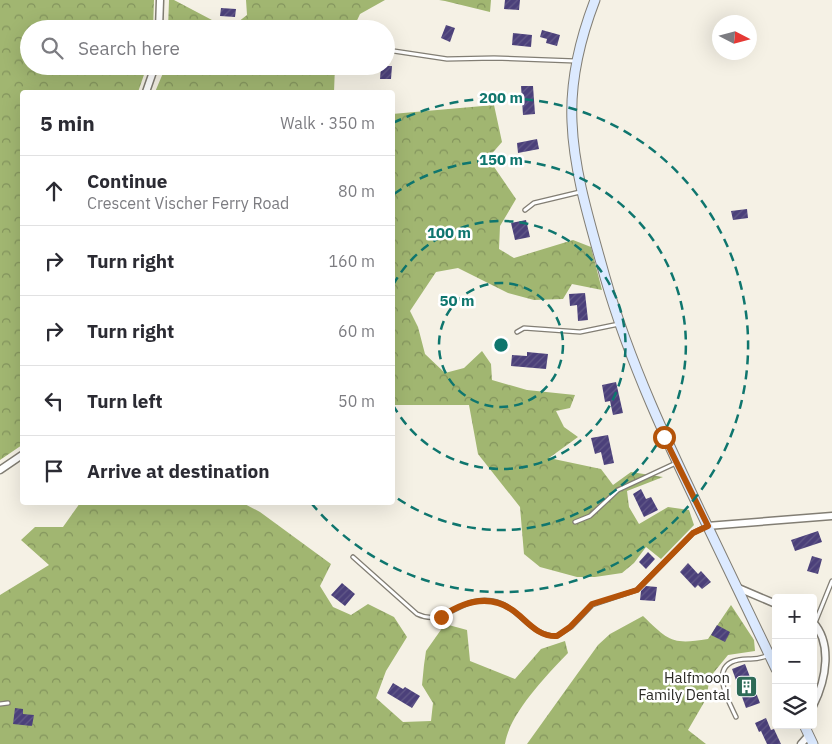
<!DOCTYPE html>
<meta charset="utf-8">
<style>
:root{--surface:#fff;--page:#f2f2f3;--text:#2b2b33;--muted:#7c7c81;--line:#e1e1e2}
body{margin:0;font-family:"IBM Plex Sans",sans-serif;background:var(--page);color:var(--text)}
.controls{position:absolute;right:15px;bottom:15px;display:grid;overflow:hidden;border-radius:5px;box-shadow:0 5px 20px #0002}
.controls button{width:45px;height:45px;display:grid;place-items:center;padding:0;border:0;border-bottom:1px solid var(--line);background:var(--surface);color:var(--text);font:25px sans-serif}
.compass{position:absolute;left:712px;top:15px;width:45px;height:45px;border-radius:50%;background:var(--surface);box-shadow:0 5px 20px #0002;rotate:96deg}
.stop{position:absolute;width:15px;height:15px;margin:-11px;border:4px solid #b45309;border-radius:50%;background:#fff}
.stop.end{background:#b45309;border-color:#fff;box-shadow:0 1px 5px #0008}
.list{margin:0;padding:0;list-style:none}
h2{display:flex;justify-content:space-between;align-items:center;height:65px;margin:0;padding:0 20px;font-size:21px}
h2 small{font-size:16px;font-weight:400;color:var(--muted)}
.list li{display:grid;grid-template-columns:32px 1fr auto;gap:15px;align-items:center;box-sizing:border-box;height:70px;padding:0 20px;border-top:1px solid var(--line)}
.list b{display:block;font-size:19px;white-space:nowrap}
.list p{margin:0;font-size:16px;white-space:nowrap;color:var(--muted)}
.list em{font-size:16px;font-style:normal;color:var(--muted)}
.icon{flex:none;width:28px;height:28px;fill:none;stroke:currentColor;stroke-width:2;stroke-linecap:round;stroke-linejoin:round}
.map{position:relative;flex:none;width:832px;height:744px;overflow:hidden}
.search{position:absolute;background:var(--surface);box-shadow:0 5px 20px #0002;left:20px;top:20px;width:375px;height:55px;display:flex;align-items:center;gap:12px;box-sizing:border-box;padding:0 18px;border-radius:28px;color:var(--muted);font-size:19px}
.panel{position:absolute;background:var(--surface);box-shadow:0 5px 20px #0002;left:20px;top:90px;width:375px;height:415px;border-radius:5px}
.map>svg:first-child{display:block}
.forest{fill:url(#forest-crowns)}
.building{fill:url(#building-hatch)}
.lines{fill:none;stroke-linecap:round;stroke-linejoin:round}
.service-casing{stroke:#827e74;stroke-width:5.5}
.minor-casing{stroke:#827e74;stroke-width:9}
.secondary-casing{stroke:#827e74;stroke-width:11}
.service{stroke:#fff;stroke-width:3}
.minor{stroke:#fff;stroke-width:6}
.secondary{stroke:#dceaff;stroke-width:9}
.route{stroke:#b45309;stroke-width:6}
.ring{fill:none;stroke:#0f766e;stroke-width:2.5;stroke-dasharray:9 6}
.labels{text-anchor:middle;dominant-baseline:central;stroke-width:5;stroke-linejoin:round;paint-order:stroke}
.poi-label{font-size:15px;fill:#2b2a26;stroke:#fff;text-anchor:end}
.centre{fill:#0f766e;stroke:#fff;stroke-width:2.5}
.ring-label{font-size:15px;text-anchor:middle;font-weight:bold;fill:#0f766e;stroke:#fff;stroke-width:5;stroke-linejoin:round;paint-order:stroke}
</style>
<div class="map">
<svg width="832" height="744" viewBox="0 0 832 744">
<defs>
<pattern id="forest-crowns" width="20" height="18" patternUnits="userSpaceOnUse" patternTransform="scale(1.25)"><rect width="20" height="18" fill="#a1b671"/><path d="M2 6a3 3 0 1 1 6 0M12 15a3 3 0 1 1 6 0" fill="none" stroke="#83945d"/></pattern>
<pattern id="building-hatch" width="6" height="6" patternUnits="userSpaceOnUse" patternTransform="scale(1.25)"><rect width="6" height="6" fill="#4b407a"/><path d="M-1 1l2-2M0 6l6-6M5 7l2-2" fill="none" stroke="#625988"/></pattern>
</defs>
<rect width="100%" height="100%" fill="#f5f1e5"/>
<!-- forest -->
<path class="forest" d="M0 0H154L153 29H29V66H147L138 92H22V445L0 460Z
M169 0H174L229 29 247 15 246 0H385L360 14 353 29H168Z
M439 0H491L490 12 445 1Z
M166 66H335L334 92H155Z
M494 105 502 142 488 158 516 199 500 226 499 249 514 258 573 240 591 247 602 290 572 284 563 299 534 300 508 293 458 268 436 272 410 311 418 327 425 354 445 373 464 368 482 351 491 364 492 380 527 390 575 395 570 408 556 411 564 427 578 437 549 458 601 469 613 485 631 472 663 477 627 491 629 507 639 524 668 507 689 510 694 525 661 559 646 547 634 563 622 573 595 577H577L540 567 524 554 520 507 478 454 469 405H393L392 114Z
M241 502 260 512 331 564 320 586 333 607 351 615 368 604 394 617 407 637 386 671 376 698 403 722 431 721 433 703 422 685 424 665 426 651 445 624 467 630 470 661 515 679 541 649 565 641 568 653C547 675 509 714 505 744H0V595L49 565 21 540 35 527H63L80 503Z
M731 605 754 640 755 651 728 655 710 677 706 699 688 730 706 744H527L598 645 610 634 643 616C669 641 672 645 708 639Z"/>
<!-- building -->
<path class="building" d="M505 0H520L519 10 504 9Z
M221 8 236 9 235 17 220 16Z
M446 25 455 28 450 42 441 38Z
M542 30 560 35 557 46 546 43 547 39 540 37Z
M513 33 532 35 531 47 512 45Z
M381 66H392L391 79H380Z
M521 86H533L535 114 523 115Z
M537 139 539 149 518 153 517 143Z
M747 209 748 218 733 220 731 211Z
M526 220 530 237 515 240 511 223Z
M585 293 588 320 578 321 577 305 570 306 569 294Z
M527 352 548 354 546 369 511 366 512 355 527 356Z
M616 382 623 413 613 415 610 401 605 402 602 385Z
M608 435 614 463 604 465 601 452 595 454 591 438Z
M641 489 646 499 651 497 658 510 644 517 633 494Z
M818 531 822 542 795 551 791 540Z
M648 552 655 559 646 569 639 562Z
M812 556 822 559 818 574 807 571Z
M688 563 698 574 701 571 711 582 702 589 698 585 695 588 680 572Z
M342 583 355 594 345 606 331 595Z
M646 586 657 587 655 601 640 600 641 591Z
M717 625 730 632 725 642 711 635Z
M745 664 760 703 746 708 732 669Z
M393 683 403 689 405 687 420 696 412 708 387 693Z
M15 708 23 709V714L34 715 32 726 13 724Z
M766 718 771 730 774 729 781 744H767L761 731 759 732 755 723Z"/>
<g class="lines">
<defs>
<path id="service" d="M387 50 447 59 494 58 575 61
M525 210 534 203 580 192
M517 332 524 328 580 332 619 324
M575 522 590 516 618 490 676 463
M353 557 417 614C446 628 459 595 493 601 519 606 530 637 557 636L571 627 592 605 637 590 693 533 707 526
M815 623 832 581
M0 704 8 703
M736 717C729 702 708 666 738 660 751 657 752 662 769 655"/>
<path id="minor" d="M159 29 160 0
M146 92 155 66
M0 470 22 455
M707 526 832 516
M736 587 776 604
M813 622C832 643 827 678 813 706
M801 744 809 735"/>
<path id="secondary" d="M595 0C580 39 570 79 572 122 574 174 591 226 605 277 630 364 668 444 707 525 730 573 753 621 776 669
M804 725 813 744"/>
</defs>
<!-- service casing -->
<use href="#service" class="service-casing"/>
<!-- minor casing -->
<use href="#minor" class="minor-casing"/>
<!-- secondary casing -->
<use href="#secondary" class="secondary-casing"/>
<!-- service -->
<use href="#service" class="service"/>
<!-- minor -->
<use href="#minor" class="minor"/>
<!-- secondary -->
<use href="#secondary" class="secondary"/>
</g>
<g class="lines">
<!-- route -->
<path class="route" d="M441 617C467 599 495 593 520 616 531 626 541 637 557 636L570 627 592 604 637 590 693 533 708 526 664 437"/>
</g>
<!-- distance rings -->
<g class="ring">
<circle cx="501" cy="345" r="62"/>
<path d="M393 285A124 124 0 1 1 393 405"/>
<path d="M394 194A185 185 0 1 1 394 496"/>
<path d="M393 123A247 247 0 1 1 312 504"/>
</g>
<!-- icons -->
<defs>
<symbol id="building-square" viewBox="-11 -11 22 22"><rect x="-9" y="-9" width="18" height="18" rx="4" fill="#2e6b57" stroke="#fff"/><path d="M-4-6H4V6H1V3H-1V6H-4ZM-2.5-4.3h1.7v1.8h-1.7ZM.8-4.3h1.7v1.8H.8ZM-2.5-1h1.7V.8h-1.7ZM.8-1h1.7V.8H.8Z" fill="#fff"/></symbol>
</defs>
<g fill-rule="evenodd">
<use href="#building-square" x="734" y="674" width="25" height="25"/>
</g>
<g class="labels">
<!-- poi labels -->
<g class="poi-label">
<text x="730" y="677">Halfmoon<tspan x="730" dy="17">Family Dental</tspan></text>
</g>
</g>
<circle cx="501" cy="345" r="8" class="centre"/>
<g class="ring-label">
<text x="501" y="103">200 m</text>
<text x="501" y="165">150 m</text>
<text x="449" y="238">100 m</text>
<text x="457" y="306">50 m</text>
</g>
</svg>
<div class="controls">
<button>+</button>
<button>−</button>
<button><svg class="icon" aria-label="layers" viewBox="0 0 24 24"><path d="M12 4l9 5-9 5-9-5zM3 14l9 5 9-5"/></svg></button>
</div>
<svg class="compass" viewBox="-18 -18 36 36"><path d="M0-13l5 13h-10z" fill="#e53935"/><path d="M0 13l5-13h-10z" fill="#7c7c81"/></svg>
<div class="stop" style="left:664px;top:437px"></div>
<div class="stop end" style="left:441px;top:617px"></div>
<div class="search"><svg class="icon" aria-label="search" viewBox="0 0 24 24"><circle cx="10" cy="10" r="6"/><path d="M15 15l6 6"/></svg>Search here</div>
<section class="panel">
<h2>5 min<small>Walk · 350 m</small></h2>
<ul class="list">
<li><svg class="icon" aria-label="ahead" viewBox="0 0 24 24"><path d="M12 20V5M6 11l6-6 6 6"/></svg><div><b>Continue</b><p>Crescent Vischer Ferry Road</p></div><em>80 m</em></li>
<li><svg class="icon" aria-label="right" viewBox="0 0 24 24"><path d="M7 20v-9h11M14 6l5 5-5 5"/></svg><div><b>Turn right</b></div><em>160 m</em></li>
<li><svg class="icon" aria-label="right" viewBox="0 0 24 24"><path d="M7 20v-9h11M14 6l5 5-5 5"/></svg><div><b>Turn right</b></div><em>60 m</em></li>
<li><svg class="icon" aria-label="left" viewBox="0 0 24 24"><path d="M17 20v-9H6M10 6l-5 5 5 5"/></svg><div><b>Turn left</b></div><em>50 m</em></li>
<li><svg class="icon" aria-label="arrive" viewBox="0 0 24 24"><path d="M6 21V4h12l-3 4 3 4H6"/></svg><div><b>Arrive at destination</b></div></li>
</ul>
</section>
</div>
